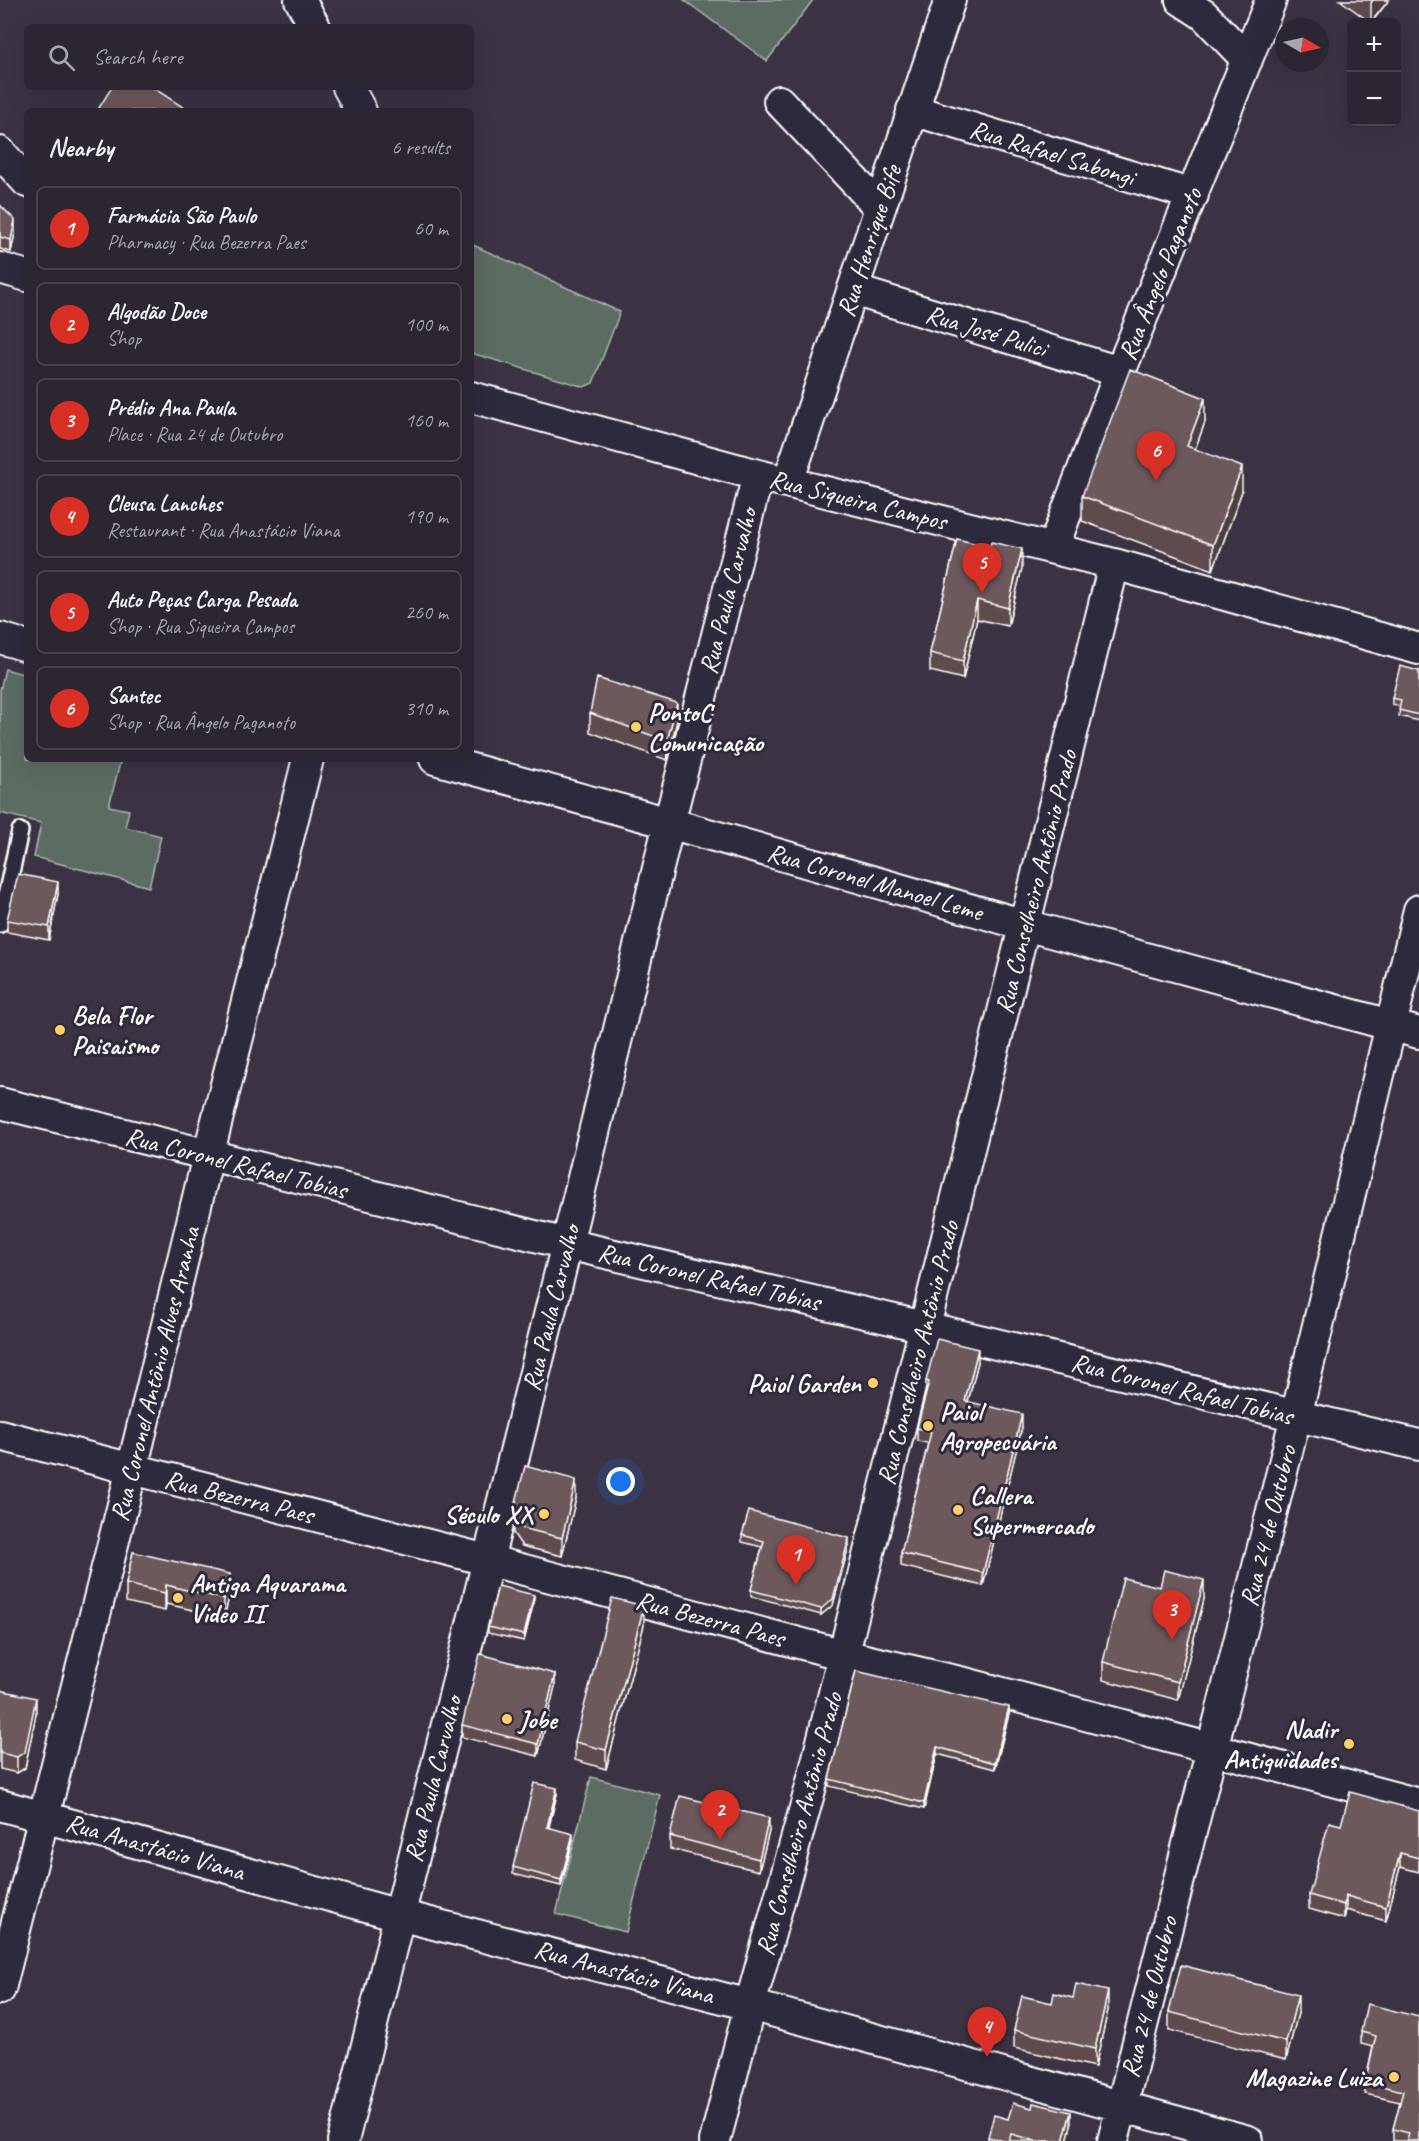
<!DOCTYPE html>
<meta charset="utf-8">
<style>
:root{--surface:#2c2632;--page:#38323e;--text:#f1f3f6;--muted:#a6a5ac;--line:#48434d;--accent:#d93025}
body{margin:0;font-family:Caveat,sans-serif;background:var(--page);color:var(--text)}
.controls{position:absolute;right:18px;top:18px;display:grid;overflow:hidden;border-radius:9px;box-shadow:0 6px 24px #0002}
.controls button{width:54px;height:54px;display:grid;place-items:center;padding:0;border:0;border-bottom:2px solid var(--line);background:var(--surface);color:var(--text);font:30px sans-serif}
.compass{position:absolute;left:1275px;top:18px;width:54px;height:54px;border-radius:50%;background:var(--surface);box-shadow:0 6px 24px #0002;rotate:99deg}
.you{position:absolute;left:621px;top:1482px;width:21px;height:21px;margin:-15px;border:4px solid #fff;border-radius:50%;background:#1a73e8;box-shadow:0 0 0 9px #1a73e833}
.badge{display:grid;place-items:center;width:39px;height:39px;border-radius:50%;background:var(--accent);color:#fff;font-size:20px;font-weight:700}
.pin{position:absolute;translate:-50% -50px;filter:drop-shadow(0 2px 3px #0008)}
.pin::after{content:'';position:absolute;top:32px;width:21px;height:18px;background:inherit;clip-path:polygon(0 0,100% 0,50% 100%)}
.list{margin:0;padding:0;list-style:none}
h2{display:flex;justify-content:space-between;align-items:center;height:78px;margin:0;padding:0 24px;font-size:26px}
h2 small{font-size:20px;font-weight:400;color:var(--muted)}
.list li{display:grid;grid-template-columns:39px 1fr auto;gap:18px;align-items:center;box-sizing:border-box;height:84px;margin:0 12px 12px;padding:0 12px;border:2px solid var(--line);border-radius:9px}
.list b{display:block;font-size:22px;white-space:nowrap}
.list p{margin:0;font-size:20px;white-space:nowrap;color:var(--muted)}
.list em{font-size:20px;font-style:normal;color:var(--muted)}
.icon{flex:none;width:33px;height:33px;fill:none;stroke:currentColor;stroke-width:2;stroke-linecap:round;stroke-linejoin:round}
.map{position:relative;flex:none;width:1419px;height:2141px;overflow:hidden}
.search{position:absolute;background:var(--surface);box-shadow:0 6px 24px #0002;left:24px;top:24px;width:450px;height:66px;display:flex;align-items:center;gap:15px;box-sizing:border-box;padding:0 21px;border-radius:9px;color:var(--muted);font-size:22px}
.panel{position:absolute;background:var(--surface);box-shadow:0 6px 24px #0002;left:24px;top:108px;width:450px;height:654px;border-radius:9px}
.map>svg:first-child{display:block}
.green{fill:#5c6c64;stroke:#aeb6b2;stroke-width:1.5}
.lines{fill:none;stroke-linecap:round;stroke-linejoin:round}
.lane-casing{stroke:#fff;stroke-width:20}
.street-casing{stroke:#fff;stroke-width:34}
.lane{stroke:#2f2a3d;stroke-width:15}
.street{stroke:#2f2a3d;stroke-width:30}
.wall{fill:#5e4c4e;stroke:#fff;stroke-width:1.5}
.shaded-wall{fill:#4c3e40;stroke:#fff;stroke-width:1.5}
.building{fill:#6d585b;stroke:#fff;stroke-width:1.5}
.poi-dot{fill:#ffd166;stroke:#2f2a3d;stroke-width:2}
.labels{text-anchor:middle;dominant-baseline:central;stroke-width:6;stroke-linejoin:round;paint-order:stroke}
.street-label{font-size:26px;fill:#fff;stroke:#2f2a3d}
.poi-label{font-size:26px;font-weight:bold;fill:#fff;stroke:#2f2a3d;text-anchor:start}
</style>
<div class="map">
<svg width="1419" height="2141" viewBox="0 0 1419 2141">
<rect width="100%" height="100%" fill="#3b3343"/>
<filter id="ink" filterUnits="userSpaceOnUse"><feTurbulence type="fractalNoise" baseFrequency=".0167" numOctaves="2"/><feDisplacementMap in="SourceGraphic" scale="12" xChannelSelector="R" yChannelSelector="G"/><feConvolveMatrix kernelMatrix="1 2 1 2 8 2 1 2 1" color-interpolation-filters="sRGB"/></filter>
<g filter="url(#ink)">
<!-- green -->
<path class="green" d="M684 0H813L767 61Z
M471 244 620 312 593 383 584 387 471 353Z
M5 669 27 675V759H121L109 806 129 810 125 827 161 836 149 887 34 857 41 823 0 813V690Z
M591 1777 660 1795 626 1932 556 1914Z"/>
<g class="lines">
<defs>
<path id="lane" d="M0 924 20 831"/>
<path id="street" d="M300 0 315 27
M1181 0 1204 15 1247 60
M348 87 361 111
M779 101 879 207
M912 110 1193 195
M0 152 27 182
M0 268 27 276
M853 290 1120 372
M471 397 758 475 1114 564 1419 649
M788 482 950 0
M1053 548 1120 372 1271 0
M0 638 27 646
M435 759 669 823 1025 925 1419 1033
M0 1103 567 1244 925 1327 1419 1445
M0 1435 487 1560 844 1655 965 1683 1419 1804
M0 1805 399 1915 750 2005 1248 2141
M0 1989 132 1469 208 1156 308 759
M343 2141 567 1244 669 823 758 475
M715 2141 750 2005 810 1790 1114 564
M1113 2141 1296 1416 1419 910"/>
</defs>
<!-- lane casing -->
<use href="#lane" class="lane-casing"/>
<!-- street casing -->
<use href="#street" class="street-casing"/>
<!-- lane -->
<use href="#lane" class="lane"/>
<!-- street -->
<use href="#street" class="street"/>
</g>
<!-- wall -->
<path class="wall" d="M1340 0H1389L1372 22H1370Z
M0 205 15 233 11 252 0 249Z
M1205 422 1195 449 1242 491 1213 570 1082 521V496Z
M957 539 1022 568 1008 626 977 619 963 679 930 671V653Z
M1419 671V721L1399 716 1400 706 1392 704V698Z
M590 713 677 721 667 760 590 732Z
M58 894 49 940 7 932V920Z
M978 1362 968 1402 1022 1427 983 1586 901 1566V1553L928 1443 917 1441V1428L926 1392V1381Z
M576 1498 562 1556 522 1546 513 1533V1514Z
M742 1535 849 1545 833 1605 821 1615 751 1596V1590L762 1547 742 1542Z
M133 1552 230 1593 224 1617 166 1604 165 1611 126 1602V1584Z
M1204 1599 1178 1700 1103 1680V1662Z
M534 1601 524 1641 488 1633V1627Z
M644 1625 606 1769 575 1760V1742Z
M555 1686 538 1756 462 1737V1725Z
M0 1690 36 1714 25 1768 17 1773 0 1769Z
M1009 1714 995 1769 937 1754 924 1809 829 1786V1779Z
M557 1794 549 1827 573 1840 561 1886 513 1874V1867Z
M1419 1811V1872L1400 1867 1386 1921 1346 1910 1344 1919 1309 1909V1895L1341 1825Z
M769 1831 759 1871 670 1849V1836Z
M1052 2003 1108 2010 1095 2067 1014 2048V2030Z
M1169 2012 1298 2013 1286 2060 1169 2030Z
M1419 2017V2141H1393V2129L1400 2102 1365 2094V2082L1373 2047 1361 2044V2032Z
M1008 2119 1071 2125 1067 2141H988V2137Z"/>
<!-- shaded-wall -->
<path class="shaded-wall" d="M1373 0H1389L1371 22V3Z
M15 220V233L11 252V240Z
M1205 398V422L1187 471V446Z
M1242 467V491L1213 570V545Z
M1022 549V568L1008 626V608Z
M977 600V619L963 679V661Z
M677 703V721L667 760V741Z
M58 882V894L49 940V927Z
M978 1349V1362L965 1413V1401Z
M1022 1414V1427L983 1586V1573Z
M576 1480V1498L562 1556V1538Z
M849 1538V1545L833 1605 821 1615V1609Z
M230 1574V1593L224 1617V1599Z
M1204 1580V1599L1178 1700V1682Z
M166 1585V1604L165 1611V1593Z
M534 1595V1601L524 1641V1635Z
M644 1606V1625L606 1769V1750Z
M555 1674V1686L538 1756V1744Z
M36 1698V1714L25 1768 17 1773V1757Z
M1009 1707V1714L995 1769V1763Z
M937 1747V1754L924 1809V1803Z
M557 1788V1794L547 1833V1827Z
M769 1818V1831L759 1871V1859Z
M573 1834V1840L561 1886V1880Z
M1400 1853V1867L1386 1921V1907Z
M1346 1896V1910L1344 1919V1905Z
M1108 1991V2010L1095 2067V2049Z
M1298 1995V2013L1286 2060V2042Z
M1071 2112V2125L1067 2141H1063Z"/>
<!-- building -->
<path class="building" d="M112 87H152L189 111H97Z
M0 205 15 220 11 240 0 237Z
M1130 369 1205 398 1187 446 1242 467 1213 545 1082 496Z
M957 539 990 547 991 542 1022 549 1008 608 977 600 963 661 930 653Z
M1400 666 1419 671V715L1399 710 1401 700 1392 698Z
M597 678 677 703 667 741 590 713Z
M18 874 58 882 49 927 7 920Z
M937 1339 978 1349 965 1401 1022 1414 983 1573 901 1553 931 1432 917 1428 929 1382 926 1381Z
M525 1466 576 1480 562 1538 522 1528 513 1514Z
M749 1511 849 1538 833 1599 821 1609 751 1590 764 1541 742 1535Z
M133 1552 230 1574 224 1599 166 1585 165 1593 126 1584Z
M1164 1570 1204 1580 1178 1682 1103 1662 1123 1578 1160 1587Z
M498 1586 534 1595 524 1635 488 1627Z
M612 1598 644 1606 606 1750 575 1742Z
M480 1654 555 1674 538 1744 462 1725Z
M856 1671 1009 1707 995 1763 937 1747 924 1803 829 1779Z
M0 1690 36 1698 25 1752 17 1757 0 1753Z
M534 1783 557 1788 547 1827 573 1834 561 1880 513 1867Z
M1350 1792 1419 1811V1858L1400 1853 1386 1907 1346 1896 1344 1905 1309 1895 1329 1822 1341 1825Z
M680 1796 769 1818 759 1859 670 1836Z
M1181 1965 1298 1995 1286 2042 1169 2012Z
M1076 1984 1108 1991 1095 2049 1014 2030 1022 1996 1052 2003 1054 1993 1073 1998Z
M1367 2004 1419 2017V2141H1407L1409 2133 1393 2129 1403 2091 1365 2082 1376 2036 1361 2032Z
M1013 2103 1032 2108 1033 2103 1071 2112 1063 2141H1037L1011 2134 1009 2141H1004L988 2137 994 2115 1008 2119Z"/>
</g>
<!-- markers -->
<g class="poi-dot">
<circle cx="636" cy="727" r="6"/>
<circle cx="60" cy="1030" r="6"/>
<circle cx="873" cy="1383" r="6"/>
<circle cx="928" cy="1426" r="6"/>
<circle cx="958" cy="1510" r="6"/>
<circle cx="544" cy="1514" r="6"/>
<circle cx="178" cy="1598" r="6"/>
<circle cx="507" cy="1719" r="6"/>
<circle cx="1349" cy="1744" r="6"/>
<circle cx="1394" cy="2077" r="6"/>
</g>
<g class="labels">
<!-- street labels -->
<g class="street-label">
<text transform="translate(1052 153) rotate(17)">Rua Rafael Sabongi</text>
<text transform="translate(869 241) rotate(-72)">Rua Henrique Bife</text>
<text transform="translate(1160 274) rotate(-68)">Rua Ângelo Paganoto</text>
<text transform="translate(986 331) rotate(17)">Rua José Pulici</text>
<text transform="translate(858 500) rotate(14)">Rua Siqueira Campos</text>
<text transform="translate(728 591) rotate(-76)">Rua Paula Carvalho</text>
<text transform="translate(875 882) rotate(16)">Rua Coronel Manoel Leme</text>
<text transform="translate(1036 882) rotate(-76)">Rua Conselheiro Antônio Prado</text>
<text transform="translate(236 1163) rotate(14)">Rua Coronel Rafael Tobias</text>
<text transform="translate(709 1277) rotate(13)">Rua Coronel Rafael Tobias</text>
<text transform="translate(551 1308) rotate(-76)">Rua Paula Carvalho</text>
<text transform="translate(918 1353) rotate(-76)">Rua Conselheiro Antônio Prado</text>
<text transform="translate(155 1374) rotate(-76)">Rua Coronel Antônio Alves Aranha</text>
<text transform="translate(1182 1389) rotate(14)">Rua Coronel Rafael Tobias</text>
<text transform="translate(239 1497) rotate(14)">Rua Bezerra Paes</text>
<text transform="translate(1268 1526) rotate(-76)">Rua 24 de Outubro</text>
<text transform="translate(710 1619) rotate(15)">Rua Bezerra Paes</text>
<text transform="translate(433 1779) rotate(-76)">Rua Paula Carvalho</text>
<text transform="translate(799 1824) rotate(-75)">Rua Conselheiro Antônio Prado</text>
<text transform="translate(155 1847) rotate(16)">Rua Anastácio Viana</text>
<text transform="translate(624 1972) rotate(15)">Rua Anastácio Viana</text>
<text transform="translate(1149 1997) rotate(-76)">Rua 24 de Outubro</text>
</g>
<!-- poi labels -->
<g class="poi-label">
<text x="648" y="712">PontoC<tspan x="648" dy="30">Comunicação</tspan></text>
<text x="72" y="1015">Bela Flor<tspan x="72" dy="30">Paisaismo</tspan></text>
<text x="861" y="1383" text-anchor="end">Paiol Garden</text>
<text x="940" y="1411">Paiol<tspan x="940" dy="30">Agropecuária</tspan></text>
<text x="970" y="1495">Callera<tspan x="970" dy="30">Supermercado</tspan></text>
<text x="532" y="1514" text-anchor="end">Século XX</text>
<text x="190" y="1583">Antiga Aquarama<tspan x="190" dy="30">Video II</tspan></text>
<text x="519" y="1719">Jobe</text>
<text x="1337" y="1729" text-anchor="end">Nadir<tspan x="1337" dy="30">Antiguidades</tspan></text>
<text x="1382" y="2077" text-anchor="end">Magazine Luiza</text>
</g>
</g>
</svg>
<div class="controls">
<button>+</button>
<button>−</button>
</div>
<svg class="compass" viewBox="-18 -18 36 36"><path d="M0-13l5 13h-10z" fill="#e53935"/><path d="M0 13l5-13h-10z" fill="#a6a5ac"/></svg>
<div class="you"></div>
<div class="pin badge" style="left:796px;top:1585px">1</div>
<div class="pin badge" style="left:720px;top:1840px">2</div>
<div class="pin badge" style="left:1172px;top:1640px">3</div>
<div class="pin badge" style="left:987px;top:2057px">4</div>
<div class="pin badge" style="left:982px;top:593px">5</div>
<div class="pin badge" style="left:1156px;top:481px">6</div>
<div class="search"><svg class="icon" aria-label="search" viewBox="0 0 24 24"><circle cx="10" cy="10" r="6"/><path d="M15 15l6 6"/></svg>Search here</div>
<section class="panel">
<h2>Nearby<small>6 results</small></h2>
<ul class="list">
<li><span class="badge">1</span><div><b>Farmácia São Paulo</b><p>Pharmacy · Rua Bezerra Paes</p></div><em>60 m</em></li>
<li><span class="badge">2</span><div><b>Algodão Doce</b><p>Shop</p></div><em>100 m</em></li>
<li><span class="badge">3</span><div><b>Prédio Ana Paula</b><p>Place · Rua 24 de Outubro</p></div><em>160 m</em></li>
<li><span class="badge">4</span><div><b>Cleusa Lanches</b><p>Restaurant · Rua Anastácio Viana</p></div><em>190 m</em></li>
<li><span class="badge">5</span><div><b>Auto Peças Carga Pesada</b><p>Shop · Rua Siqueira Campos</p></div><em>260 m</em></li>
<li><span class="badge">6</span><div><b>Santec</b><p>Shop · Rua Ângelo Paganoto</p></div><em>310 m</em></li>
</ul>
</section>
</div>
